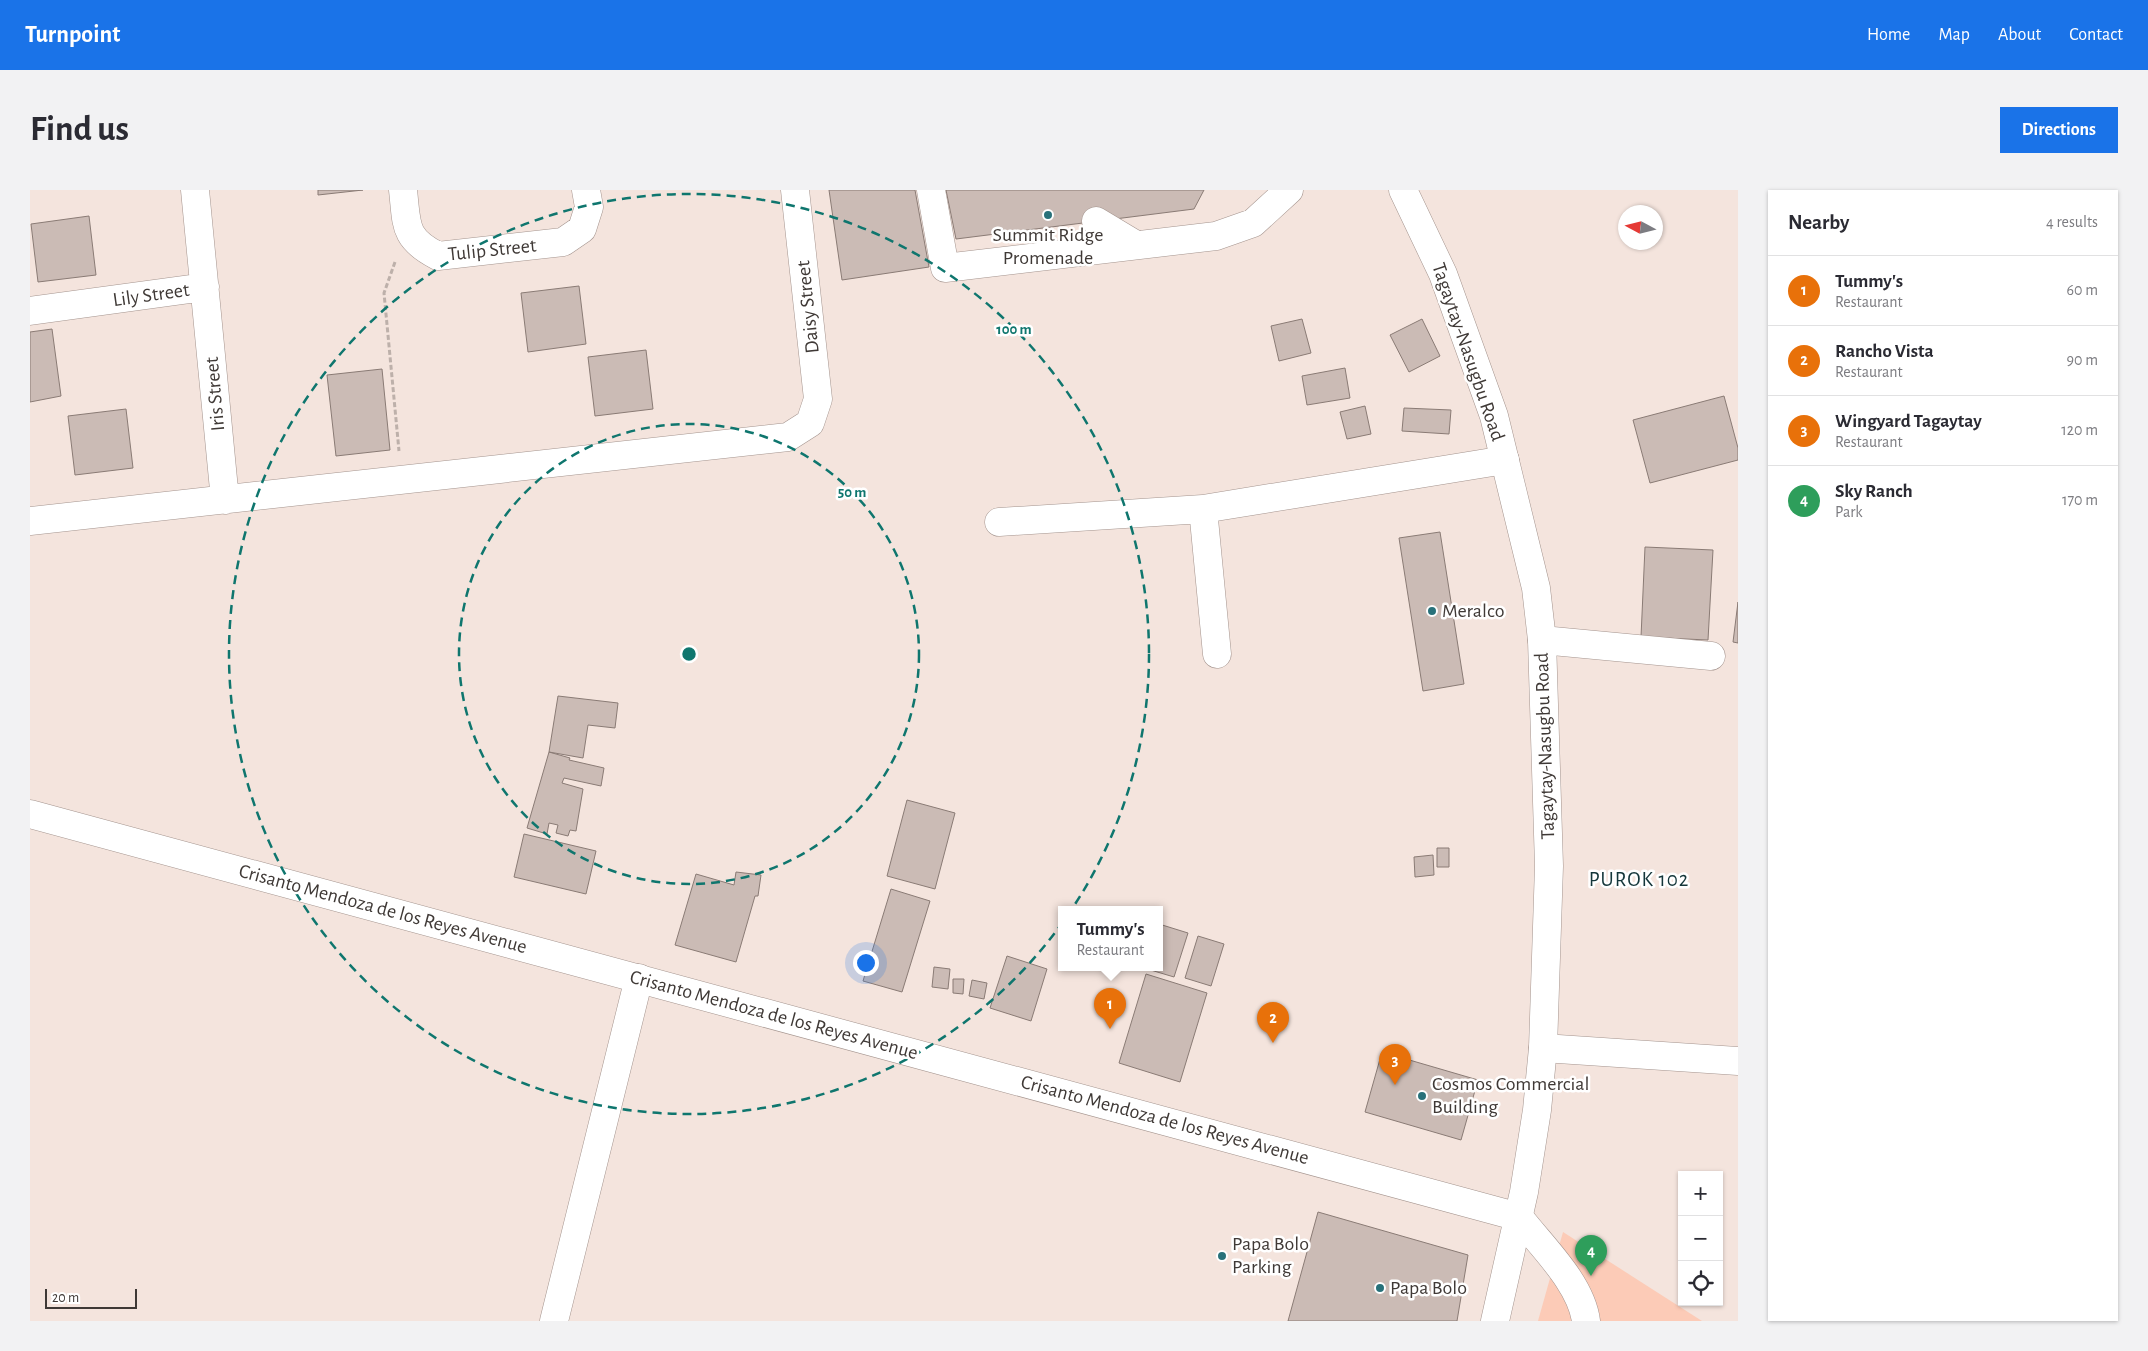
<!DOCTYPE html>
<meta charset="utf-8">
<style>
:root{--surface:#fff;--page:#f2f2f3;--text:#2b2b33;--muted:#7c7c81;--line:#e1e1e2;--accent:#1a73e8}
body{margin:0;font-family:"Alegreya Sans",sans-serif;background:var(--page);color:var(--text)}
.controls{position:absolute;right:15px;bottom:15px;display:grid;overflow:hidden;border-radius:0px;box-shadow:0 1px 4px #0004}
.controls button{width:45px;height:45px;display:grid;place-items:center;padding:0;border:0;border-bottom:1px solid var(--line);background:var(--surface);color:var(--text);font:25px sans-serif}
.compass{position:absolute;left:1588px;top:15px;width:45px;height:45px;border-radius:50%;background:var(--surface);box-shadow:0 1px 4px #0004;rotate:277deg}
.scale{position:absolute;left:15px;bottom:12px;width:92px;box-sizing:border-box;padding-left:5px;border:2px solid #3f3936;border-top:0;font-size:14px;line-height:18px;white-space:nowrap;color:#3f3936;-webkit-text-stroke:4px #fff;paint-order:stroke}
.you{position:absolute;left:835px;top:772px;width:18px;height:18px;margin:-12px;border:4px solid #fff;border-radius:50%;background:#1a73e8;box-shadow:0 0 0 8px #1a73e833}
.badge{display:grid;place-items:center;width:32px;height:32px;border-radius:50%;background:var(--accent);color:#fff;font-size:16px;font-weight:700}
.pin{position:absolute;translate:-50% -41px;filter:drop-shadow(0 1px 2px #0008)}
.pin::after{content:'';position:absolute;top:26px;width:18px;height:15px;background:inherit;clip-path:polygon(0 0,100% 0,50% 100%)}
.popup{position:absolute;left:1028px;top:716px;width:105px;height:65px;box-sizing:border-box;display:grid;place-content:center;border-radius:0px;background:var(--surface);filter:drop-shadow(0 1px 4px #0005);font-size:16px;white-space:nowrap;color:var(--muted)}
.popup b{font-size:19px;color:var(--text)}
.popup::after{content:'';position:absolute;left:50%;top:100%;margin-left:-10px;border:10px solid transparent;border-top-color:var(--surface)}
.list{margin:0;padding:0;list-style:none}
h2{display:flex;justify-content:space-between;align-items:center;height:65px;margin:0;padding:0 20px;font-size:21px}
h2 small{font-size:16px;font-weight:400;color:var(--muted)}
.list li{display:grid;grid-template-columns:32px 1fr auto;gap:15px;align-items:center;box-sizing:border-box;height:70px;padding:0 20px;border-top:1px solid var(--line)}
.list b{display:block;font-size:19px;white-space:nowrap}
.list p{margin:0;font-size:16px;white-space:nowrap;color:var(--muted)}
.list em{font-size:16px;font-style:normal;color:var(--muted)}
.icon{flex:none;width:28px;height:28px;fill:none;stroke:currentColor;stroke-width:2;stroke-linecap:round;stroke-linejoin:round}
.map{position:relative;flex:none;width:1708px;height:1131px;overflow:hidden;border-radius:0px}
header{display:flex;align-items:center;gap:30px;box-sizing:border-box;height:70px;padding:0 25px;background:var(--accent);color:#fff}
header strong{font-size:24px}
nav{display:flex;gap:28px;margin-inline-start:auto;font-size:18px}
.intro{display:flex;align-items:center;justify-content:space-between;box-sizing:border-box;height:120px;padding:0 30px}
h1{margin:0;font-size:35px}
.button{padding:12px 22px;border-radius:0px;background:var(--accent);color:#fff;font-size:18px;font-weight:700}
main{display:flex;gap:30px;padding:0 30px}
aside{flex:1;background:var(--surface);border-radius:0px;box-shadow:0 1px 4px #0004}
.map>svg:first-child{display:block}
.green{fill:#fccbb7}
.building{fill:#cbbbb5;stroke:#8a7b75}
.lines{fill:none;stroke-linecap:round;stroke-linejoin:round}
.minor-casing{stroke:#a4948e;stroke-width:29}
.major-casing{stroke:#a4948e;stroke-width:29}
.path{stroke:#bdb0aa;stroke-width:3;stroke-dasharray:5 2.5;stroke-linecap:butt}
.minor{stroke:#fff;stroke-width:28}
.major{stroke:#fff;stroke-width:28}
.ring{fill:none;stroke:#0f766e;stroke-width:2.5;stroke-dasharray:9 6}
.poi-dot{fill:#28717a;stroke:#fff;stroke-width:2}
.labels{text-anchor:middle;dominant-baseline:central;stroke-width:5;stroke-linejoin:round;paint-order:stroke}
.poi-label{font-size:20px;fill:#3f3936;stroke:#fff;text-anchor:start}
.street-label{font-size:20px;fill:#3f3936;stroke:#fff}
.neighbourhood-label{font-size:21px;letter-spacing:1px;fill:#14363a;stroke:#fff}
.centre{fill:#0f766e;stroke:#fff;stroke-width:2.5}
.ring-label{font-size:15px;text-anchor:middle;font-weight:bold;fill:#0f766e;stroke:#fff;stroke-width:5;stroke-linejoin:round;paint-order:stroke}
</style>
<header>
<strong>Turnpoint</strong>
<nav><a>Home</a><a>Map</a><a>About</a><a>Contact</a></nav>
</header>
<div class="intro"><h1>Find us</h1><a class="button">Directions</a></div>
<main>
<div class="map">
<svg width="1708" height="1131" viewBox="0 0 1708 1131">
<rect width="100%" height="100%" fill="#f4e4dd"/>
<!-- green -->
<path class="green" d="M1533 1042 1672 1131H1508Z"/>
<!-- building -->
<path class="building" d="M288 0H333L288 5Z
M799 0H885L899 77 812 90Z
M916 0H1174L1164 19 926 49Z
M59 26 66 85 8 92 1 34Z
M549 96 556 154 498 162 491 103Z
M1272 129 1281 163 1249 171 1241 136Z
M1392 129 1410 166 1379 182 1360 145Z
M22 139 31 206 0 212V142Z
M616 160 623 219 565 226 558 167Z
M1315 178 1320 208 1277 215 1272 186Z
M352 179 360 260 306 266 297 185Z
M1694 206 1708 258V270L1620 293 1603 230Z
M1335 216 1341 244 1317 249 1310 222Z
M1374 218 1421 220 1419 244 1372 241Z
M96 219 103 278 45 285 38 226Z
M1410 342 1434 494 1393 501 1369 348Z
M1615 357 1683 360 1678 450 1611 447Z
M1708 412V453L1703 452Z
M528 506 588 513 585 538 558 535 553 568 519 562Z
M519 562 540 568 539 570 574 578 571 596 534 588 532 593 553 599 546 641 540 640 538 646 526 643 528 635 519 633 517 644 497 638Z
M877 610 925 623 905 699 857 686Z
M494 644 566 661 556 704 484 687Z
M1407 658H1419V677H1407Z
M1403 665 1404 685 1385 687 1384 667Z
M706 682 731 685 728 706H725L706 772 645 755 666 684 704 695Z
M861 699 900 711 872 802 833 791Z
M1129 734 1158 743 1144 787 1114 778H1129Z
M1168 746 1194 754 1181 796 1155 788Z
M977 766 1017 779 1001 831 960 818Z
M904 777 920 779 918 799 902 797Z
M1116 784 1177 803 1150 892 1089 873Z
M923 789H934L933 804 923 803Z
M942 790 957 793 954 809 939 806Z
M1352 862 1448 890 1431 950 1335 922Z
M1288 1022 1438 1065 1427 1131H1258Z"/>
<g class="lines">
<defs>
<path id="minor" d="M165 0 195 310
M373 0C377 35 373 48 408 66L533 52 552 39 559 17 556 0
M901 0 915 78 1186 46 1223 33 1259 0
M1066 31 1106 55
M0 121 175 97
M0 331 758 247 780 233 788 209 765 0
M969 332 1173 319
M1512 450 1681 466
M1187 464 1173 319 1475 270
M1513 858 1708 871
M1489 1027C1512 1057 1551 1093 1556 1131
M524 1131 609 788"/>
<path id="major" d="M1373 0 1413 84 1464 226 1506 398 1512 450 1519 676 1513 858 1507 920 1494 1002 1465 1131
M0 624 1489 1027"/>
</defs>
<!-- minor casing -->
<use href="#minor" class="minor-casing"/>
<!-- major casing -->
<use href="#major" class="major-casing"/>
<!-- path -->
<path class="path" d="M365 72 354 103 369 261"/>
<!-- minor -->
<use href="#minor" class="minor"/>
<!-- major -->
<use href="#major" class="major"/>
</g>
<!-- distance rings -->
<g class="ring">
<circle cx="659" cy="464" r="230"/>
<circle cx="659" cy="464" r="460"/>
</g>
<!-- markers -->
<g class="poi-dot">
<circle cx="1018" cy="25" r="5"/>
<circle cx="1402" cy="421" r="5"/>
<circle cx="1392" cy="906" r="5"/>
<circle cx="1192" cy="1066" r="5"/>
<circle cx="1350" cy="1098" r="5"/>
</g>
<g class="labels">
<!-- poi labels -->
<g class="poi-label">
<text x="1018" y="45" text-anchor="middle">Summit Ridge<tspan x="1018" dy="23">Promenade</tspan></text>
<text x="1412" y="421">Meralco</text>
<text x="1402" y="894">Cosmos Commercial<tspan x="1402" dy="23">Building</tspan></text>
<text x="1202" y="1054">Papa Bolo<tspan x="1202" dy="23">Parking</tspan></text>
<text x="1360" y="1098">Papa Bolo</text>
</g>
<!-- street labels -->
<g class="street-label">
<text transform="translate(462 60) rotate(-6)">Tulip Street</text>
<text transform="translate(121 105) rotate(-8)">Lily Street</text>
<text transform="translate(778 117) rotate(-96)">Daisy Street</text>
<text transform="translate(1438 162) rotate(71)">Tagaytay-Nasugbu Road</text>
<text transform="translate(185 204) rotate(-95)">Iris Street</text>
<text transform="translate(1515 556) rotate(-92)">Tagaytay-Nasugbu Road</text>
<text transform="translate(353 719) rotate(15)">Crisanto Mendoza de los Reyes Avenue</text>
<text transform="translate(744 825) rotate(15)">Crisanto Mendoza de los Reyes Avenue</text>
<text transform="translate(1135 930) rotate(15)">Crisanto Mendoza de los Reyes Avenue</text>
</g>
<!-- neighbourhood labels -->
<g class="neighbourhood-label">
<text x="1609" y="689">PUROK 102</text>
</g>
</g>
<circle cx="659" cy="464" r="8" class="centre"/>
<g class="ring-label">
<text x="984" y="144">100 m</text>
<text x="822" y="307">50 m</text>
</g>
</svg>
<div class="controls">
<button>+</button>
<button>−</button>
<button><svg class="icon" aria-label="locate" viewBox="0 0 24 24"><circle cx="12" cy="12" r="6"/><path d="M12 2v4M12 18v4M2 12h4M18 12h4"/></svg></button>
</div>
<svg class="compass" viewBox="-18 -18 36 36"><path d="M0-13l5 13h-10z" fill="#e53935"/><path d="M0 13l5-13h-10z" fill="#7c7c81"/></svg>
<div class="scale">20 m</div>
<div class="you"></div>
<div class="pin badge" style="left:1080px;top:839px;background:#e8710a">1</div>
<div class="popup"><b>Tummy's</b>Restaurant</div>
<div class="pin badge" style="left:1243px;top:853px;background:#e8710a">2</div>
<div class="pin badge" style="left:1365px;top:895px;background:#e8710a">3</div>
<div class="pin badge" style="left:1561px;top:1086px;background:#2e9e5b">4</div>
</div>
<aside>
<h2>Nearby<small>4 results</small></h2>
<ul class="list">
<li><span class="badge" style="background:#e8710a">1</span><div><b>Tummy's</b><p>Restaurant</p></div><em>60 m</em></li>
<li><span class="badge" style="background:#e8710a">2</span><div><b>Rancho Vista</b><p>Restaurant</p></div><em>90 m</em></li>
<li><span class="badge" style="background:#e8710a">3</span><div><b>Wingyard Tagaytay</b><p>Restaurant</p></div><em>120 m</em></li>
<li><span class="badge" style="background:#2e9e5b">4</span><div><b>Sky Ranch</b><p>Park</p></div><em>170 m</em></li>
</ul>
</aside>
</main>
